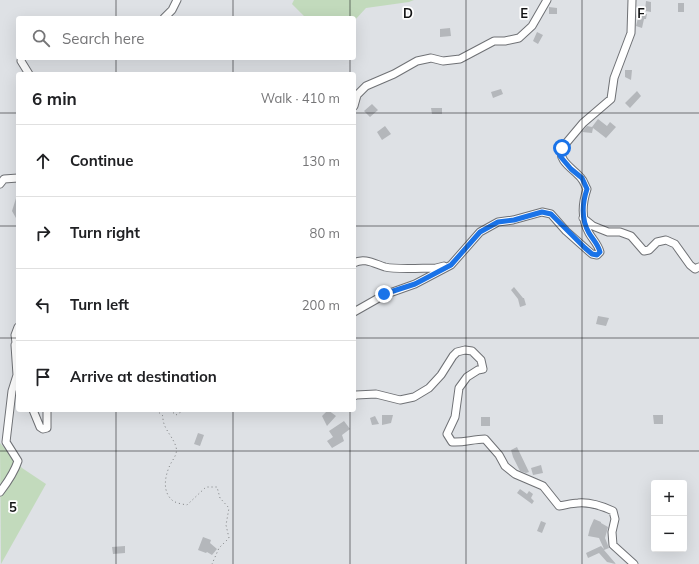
<!DOCTYPE html>
<meta charset="utf-8">
<style>
:root{--surface:#fff;--page:#f6f6f6;--text:#202124;--muted:#757577;--line:#e0e0e0}
body{margin:0;font-family:Mulish,sans-serif;background:var(--page);color:var(--text)}
.controls{position:absolute;right:12px;bottom:12px;display:grid;overflow:hidden;border-radius:4px;box-shadow:0 4px 16px #0002}
.controls button{width:36px;height:36px;display:grid;place-items:center;padding:0;border:0;border-bottom:1px solid var(--line);background:var(--surface);color:var(--text);font:20px sans-serif}
.stop{position:absolute;width:12px;height:12px;margin:-9px;border:3px solid #1a73e8;border-radius:50%;background:#fff}
.stop.end{background:#1a73e8;border-color:#fff;box-shadow:0 1px 4px #0008}
.list{margin:0;padding:0;list-style:none}
h2{display:flex;justify-content:space-between;align-items:center;height:52px;margin:0;padding:0 16px;font-size:17px}
h2 small{font-size:13px;font-weight:400;color:var(--muted)}
.list li{display:grid;grid-template-columns:26px 1fr auto;gap:12px;align-items:center;box-sizing:border-box;height:72px;padding:0 16px;border-top:1px solid var(--line)}
.list b{display:block;font-size:15px;white-space:nowrap}
.list em{font-size:13px;font-style:normal;color:var(--muted)}
.icon{flex:none;width:22px;height:22px;fill:none;stroke:currentColor;stroke-width:2;stroke-linecap:round;stroke-linejoin:round}
.map{position:relative;flex:none;width:699px;height:564px;overflow:hidden}
.search{position:absolute;background:var(--surface);box-shadow:0 4px 16px #0002;left:16px;top:16px;width:340px;height:44px;display:flex;align-items:center;gap:10px;box-sizing:border-box;padding:0 14px;border-radius:4px;color:var(--muted);font-size:15px}
.panel{position:absolute;background:var(--surface);box-shadow:0 4px 16px #0002;left:16px;top:72px;width:340px;height:340px;border-radius:4px}
.map>svg:first-child{display:block}
.green{fill:#c2dabc}
.building{fill:#b4b7bb}
.lines{fill:none;stroke-linecap:round;stroke-linejoin:round}
.minor-casing{stroke:#6f7175;stroke-width:9}
.path{stroke:#7a7c7e;stroke-width:1;stroke-dasharray:1 3;stroke-linecap:butt}
.minor{stroke:#fff;stroke-width:7}
.route{stroke:#1a73e8;stroke-width:5}
.grid{fill:none;stroke:#131415;stroke-width:1;stroke-opacity:0.55}
.grid-label{font-size:13px;text-anchor:middle;font-weight:bold;fill:#131415;stroke:#fff;stroke-width:3.5;stroke-linejoin:round;paint-order:stroke}
</style>
<div class="map">
<svg width="699" height="564" viewBox="0 0 699 564">
<rect width="100%" height="100%" fill="#dee1e5"/>
<!-- green -->
<path class="green" d="M294 0H414L409 2 366 8 354 21V18H306L292 4Z
M0 443 22 468 46 484 1 564Z"/>
<!-- building -->
<path class="building" d="M646 1 651 2V12L645 11Z
M678 3H684V12H678Z
M549 7 557 8V14H549Z
M637 13 647 14 646 19H644L642 28 636 26 638 18H636Z
M450 28 451 36 440 37V29Z
M537 32 543 35 538 44 533 41Z
M625 70H632L631 80 625 77Z
M501 89 503 94 493 98 491 92Z
M637 91 641 96 630 108 625 103Z
M372 104 378 110 370 117 364 111Z
M431 108H442V114H432Z
M598 119 607 126 610 122 616 127 606 138 593 128 592 133 582 132 587 126 592 127Z
M385 126 391 134 382 140 377 132Z
M17 195H18V210L16 218 12 211Z
M514 287 523 298H524L526 305 520 307 518 299 511 290Z
M598 316 609 318 606 326 596 324Z
M328 410 336 416 327 426 322 416Z
M382 415H393L391 423 382 425Z
M653 415H663V424H654Z
M375 416 379 424 372 425 370 418Z
M481 417H490V426H481Z
M344 421 350 429 342 435 344 441 332 448 327 441 333 437 329 431Z
M198 433 204 435 200 446 194 444Z
M517 447 529 472 526 473 520 471 513 457 511 450Z
M541 465 543 473 533 475 531 468Z
M520 489 527 494 529 491 533 494 531 498 534 501 532 504 517 493Z
M594 519 601 522V523L608 527 605 538 609 548 604 550 616 564 607 562 599 553 588 558 586 553 601 546 604 549 599 538 588 536 590 528Z
M541 521 546 523 542 533 537 531Z
M203 537 211 540 210 543 217 549 212 555 207 552 206 553 198 550Z
M125 546V553L113 554 112 547Z"/>
<g class="lines">
<defs>
<path id="minor" d="M164 18 172 10 177 0
M22 58 21 61 29 74
M354 106 357 95 366 86 394 74 417 61 431 58 443 61 460 59 494 41H505L519 38 532 26 547 0
M0 184 4 179 18 178
M583 218 593 226 608 232H620L631 236 644 251 649 250 657 242 666 240 675 244 690 265 695 269 699 267
M354 263C364 257 375 264 385 267 397 270 422 268 436 268L444 266
M354 312 384 295 415 284 451 265 480 232 498 222 513 220 542 212 551 214 566 231 592 254 597 255 600 252C598 244 593 240 589 233 581 219 582 204 587 189 585 186 584 181 581 178 574 169 557 161 562 148L583 123 611 99 614 78 631 33 632 0
M17 350 15 335 18 327
M354 396 356 395 376 394 400 400 414 397 429 388 441 375 453 356 457 352 465 350 472 351 481 360 483 369 478 370 467 377 459 388 455 417 447 434 452 442C464 443 473 439 485 439L499 455 505 466 515 474 543 486 559 506C566 505 572 503 578 503 590 502 602 506 613 511L615 519 612 532 613 545 634 564
M33 410 40 427 43 429 47 428V410
M0 492C7 483 14 473 18 461L6 442 12 391 17 375 15 345"/>
</defs>
<!-- minor casing -->
<use href="#minor" class="minor-casing"/>
<!-- path -->
<path class="path" d="M156 410 163 416C162 428 173 436 176 447 178 454 173 459 170 465 165 476 162 491 172 500 175 503 182 504 187 505L206 487H217L220 498 229 508 226 525 229 538 219 548 212 564
M170 410 176 415 184 410"/>
<!-- minor -->
<use href="#minor" class="minor"/>
</g>
<g class="lines">
<!-- route -->
<path class="route" d="M384 294 415 284 451 265 480 232 498 222 514 220 542 212 551 214 585 248 592 254 597 255 600 252C598 244 593 240 589 233 581 219 582 204 587 189L582 178 571 169 560 156 562 148"/>
</g>
<!-- grid -->
<path class="grid" d="M116 0V18M233 0V18M350 0V18M466 0V564M582 0V564M116 58V74M233 58V74M350 58V74M0 113H18M354 113H699M0 226H18M354 226H699M0 338H18M354 338H699M116 410V564M233 410V564M350 410V564M0 451H699"/>
<g class="grid-label">
<text x="408" y="18">D</text>
<text x="524" y="18">E</text>
<text x="641" y="18">F</text>
<text x="13" y="512">5</text>
</g>
</svg>
<div class="controls">
<button>+</button>
<button>−</button>
</div>
<div class="stop" style="left:562px;top:148px"></div>
<div class="stop end" style="left:384px;top:294px"></div>
<div class="search"><svg class="icon" aria-label="search" viewBox="0 0 24 24"><circle cx="10" cy="10" r="6"/><path d="M15 15l6 6"/></svg>Search here</div>
<section class="panel">
<h2>6 min<small>Walk · 410 m</small></h2>
<ul class="list">
<li><svg class="icon" aria-label="ahead" viewBox="0 0 24 24"><path d="M12 20V5M6 11l6-6 6 6"/></svg><div><b>Continue</b></div><em>130 m</em></li>
<li><svg class="icon" aria-label="right" viewBox="0 0 24 24"><path d="M7 20v-9h11M14 6l5 5-5 5"/></svg><div><b>Turn right</b></div><em>80 m</em></li>
<li><svg class="icon" aria-label="left" viewBox="0 0 24 24"><path d="M17 20v-9H6M10 6l-5 5 5 5"/></svg><div><b>Turn left</b></div><em>200 m</em></li>
<li><svg class="icon" aria-label="arrive" viewBox="0 0 24 24"><path d="M6 21V4h12l-3 4 3 4H6"/></svg><div><b>Arrive at destination</b></div></li>
</ul>
</section>
</div>
